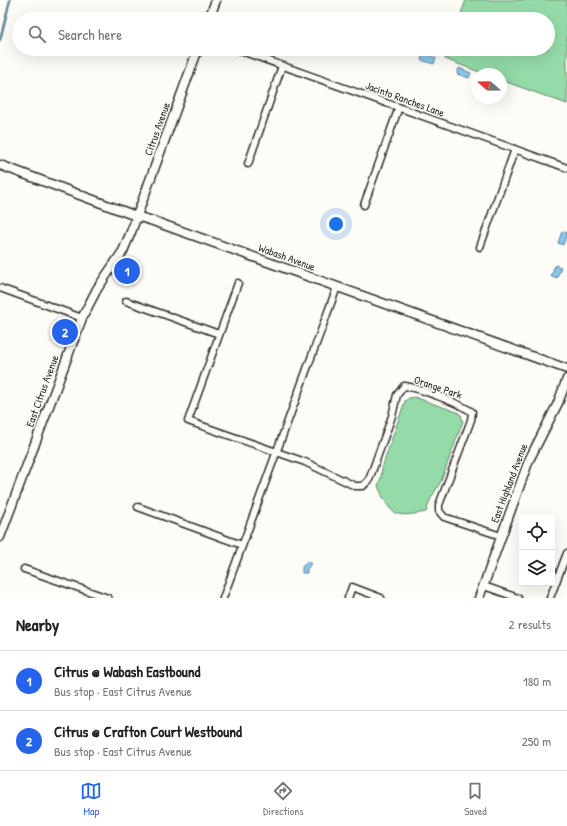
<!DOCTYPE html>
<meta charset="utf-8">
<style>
:root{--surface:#fff;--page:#f6f6f6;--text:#222;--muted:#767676;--line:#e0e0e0;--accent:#2563eb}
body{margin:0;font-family:"Patrick Hand",sans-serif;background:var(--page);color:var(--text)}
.controls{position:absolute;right:12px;bottom:12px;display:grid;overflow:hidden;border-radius:0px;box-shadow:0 4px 16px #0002}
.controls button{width:36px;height:36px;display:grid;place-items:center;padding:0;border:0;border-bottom:1px solid var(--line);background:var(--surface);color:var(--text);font:20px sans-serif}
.compass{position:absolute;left:471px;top:68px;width:36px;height:36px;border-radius:50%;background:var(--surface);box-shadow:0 4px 16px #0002;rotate:290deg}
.you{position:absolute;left:336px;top:224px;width:14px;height:14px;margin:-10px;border:3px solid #fff;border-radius:50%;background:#1a73e8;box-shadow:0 0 0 6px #1a73e833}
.badge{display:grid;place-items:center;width:26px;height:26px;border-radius:50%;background:var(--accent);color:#fff;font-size:13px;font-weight:700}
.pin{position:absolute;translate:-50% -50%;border:2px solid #fff;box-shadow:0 1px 4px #0006}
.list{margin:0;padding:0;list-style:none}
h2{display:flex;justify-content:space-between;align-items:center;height:52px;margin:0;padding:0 16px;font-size:17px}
h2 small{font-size:13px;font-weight:400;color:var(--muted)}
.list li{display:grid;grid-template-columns:26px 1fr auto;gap:12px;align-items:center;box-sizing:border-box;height:60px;padding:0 16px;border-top:1px solid var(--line)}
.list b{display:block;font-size:15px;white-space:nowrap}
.list p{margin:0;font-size:13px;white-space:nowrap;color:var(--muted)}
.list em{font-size:13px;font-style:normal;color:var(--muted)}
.icon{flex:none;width:22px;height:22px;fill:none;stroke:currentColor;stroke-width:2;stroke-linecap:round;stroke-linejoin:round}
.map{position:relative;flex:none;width:567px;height:598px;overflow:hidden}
.search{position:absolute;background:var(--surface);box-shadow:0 4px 16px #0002;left:12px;right:12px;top:12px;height:44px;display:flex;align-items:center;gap:10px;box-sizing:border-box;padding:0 14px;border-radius:22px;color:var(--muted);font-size:15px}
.sheet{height:172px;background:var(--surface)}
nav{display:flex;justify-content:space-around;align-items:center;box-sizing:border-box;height:56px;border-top:1px solid var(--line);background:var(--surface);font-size:11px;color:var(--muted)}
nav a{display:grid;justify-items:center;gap:2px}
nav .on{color:var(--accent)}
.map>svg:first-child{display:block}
.green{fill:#95dba8;stroke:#60836a}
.water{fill:#8ac5e9;stroke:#64879d}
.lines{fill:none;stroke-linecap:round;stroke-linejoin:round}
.stream{stroke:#64879d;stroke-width:2.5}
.minor-casing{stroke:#2b2b2b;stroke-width:9}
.tertiary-casing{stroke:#2b2b2b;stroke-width:11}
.minor{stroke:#fdfcf7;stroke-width:6}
.tertiary{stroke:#fdfcf7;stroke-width:8}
.labels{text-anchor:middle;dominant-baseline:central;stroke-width:3;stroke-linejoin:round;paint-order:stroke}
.street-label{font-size:11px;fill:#2b2b2b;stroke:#fdfcf7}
</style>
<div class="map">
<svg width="567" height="598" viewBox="0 0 567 598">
<rect width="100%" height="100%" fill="#fdfcf7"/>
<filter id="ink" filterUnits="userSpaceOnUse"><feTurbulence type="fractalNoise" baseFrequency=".025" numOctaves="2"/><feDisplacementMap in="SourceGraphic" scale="8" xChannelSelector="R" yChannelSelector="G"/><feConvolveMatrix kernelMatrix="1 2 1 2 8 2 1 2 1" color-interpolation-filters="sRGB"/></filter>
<g filter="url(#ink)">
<!-- green -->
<path class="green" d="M466 0H567V104L501 80V74H485L445 59 449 49H548V19H459Z
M414 397 457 412 461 415 463 421 441 481 430 500 426 512C394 518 391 516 378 486L381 478 382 468 405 401 409 398Z"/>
<!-- water -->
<path class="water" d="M423 53 436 58 434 64 421 60Z
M459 68 471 73 469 78 457 74Z
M562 231 567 233 563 245 558 243Z
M555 265 561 267 557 278 551 276Z
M307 561 311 564 307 569V573H302V567Z"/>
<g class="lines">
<!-- stream -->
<path class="stream" d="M0 40 10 0"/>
<defs>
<path id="minor" d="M236 49 567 168
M248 164 282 66
M364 205 399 107
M480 247 515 149
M238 283 188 421 305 462 355 486H363L369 480 392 416 397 395 404 386C417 387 461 404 472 412L471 420 439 505V511L444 517 501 536
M0 288 82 318
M126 301 219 334
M138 507 242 545
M24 569 108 598
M484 586 518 598
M223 598 337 287
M348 598 352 587 381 598
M550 598 567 553"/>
<path id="tertiary" d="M209 19 216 0
M0 165 136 216 153 221 567 369
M0 537 82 318 97 289 123 251 131 232 198 49
M479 598 529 460 558 403 567 379"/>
</defs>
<!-- minor casing -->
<use href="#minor" class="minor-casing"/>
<!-- tertiary casing -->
<use href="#tertiary" class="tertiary-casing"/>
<!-- minor -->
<use href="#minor" class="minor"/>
<!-- tertiary -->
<use href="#tertiary" class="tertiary"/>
</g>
</g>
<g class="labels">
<!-- street labels -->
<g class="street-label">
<text transform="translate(405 99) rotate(20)">Jacinto Ranches Lane</text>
<text transform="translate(157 129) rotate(-70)">Citrus Avenue</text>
<text transform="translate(287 257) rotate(20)">Wabash Avenue</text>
<text transform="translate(438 387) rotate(19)">Orange Park</text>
<text transform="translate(42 391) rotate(-70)">East Citrus Avenue</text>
<text transform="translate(509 483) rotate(-69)">East Highland Avenue</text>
</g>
</g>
</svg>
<div class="controls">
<button><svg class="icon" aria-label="locate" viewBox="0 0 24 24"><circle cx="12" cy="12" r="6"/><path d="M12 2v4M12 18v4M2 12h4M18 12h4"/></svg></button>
<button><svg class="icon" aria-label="layers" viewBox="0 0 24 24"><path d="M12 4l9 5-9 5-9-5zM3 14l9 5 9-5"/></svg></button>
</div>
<svg class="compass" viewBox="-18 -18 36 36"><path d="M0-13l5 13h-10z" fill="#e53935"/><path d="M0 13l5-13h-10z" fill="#767676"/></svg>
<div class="you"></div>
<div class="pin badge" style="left:127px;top:271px">1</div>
<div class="pin badge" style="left:65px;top:332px">2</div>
<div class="search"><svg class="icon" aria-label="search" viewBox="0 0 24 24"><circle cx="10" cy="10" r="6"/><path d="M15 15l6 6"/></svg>Search here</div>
</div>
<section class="sheet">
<h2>Nearby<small>2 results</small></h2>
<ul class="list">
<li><span class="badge">1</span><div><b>Citrus @ Wabash Eastbound</b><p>Bus stop · East Citrus Avenue</p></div><em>180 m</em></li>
<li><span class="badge">2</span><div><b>Citrus @ Crafton Court Westbound</b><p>Bus stop · East Citrus Avenue</p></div><em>250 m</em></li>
</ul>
</section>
<nav>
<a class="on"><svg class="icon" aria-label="map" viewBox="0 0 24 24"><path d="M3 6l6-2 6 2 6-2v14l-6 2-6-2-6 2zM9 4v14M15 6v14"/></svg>Map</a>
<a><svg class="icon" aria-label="directions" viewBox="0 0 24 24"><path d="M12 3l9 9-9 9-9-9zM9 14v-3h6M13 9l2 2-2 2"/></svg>Directions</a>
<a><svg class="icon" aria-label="saved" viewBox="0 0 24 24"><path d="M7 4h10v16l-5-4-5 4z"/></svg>Saved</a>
</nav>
